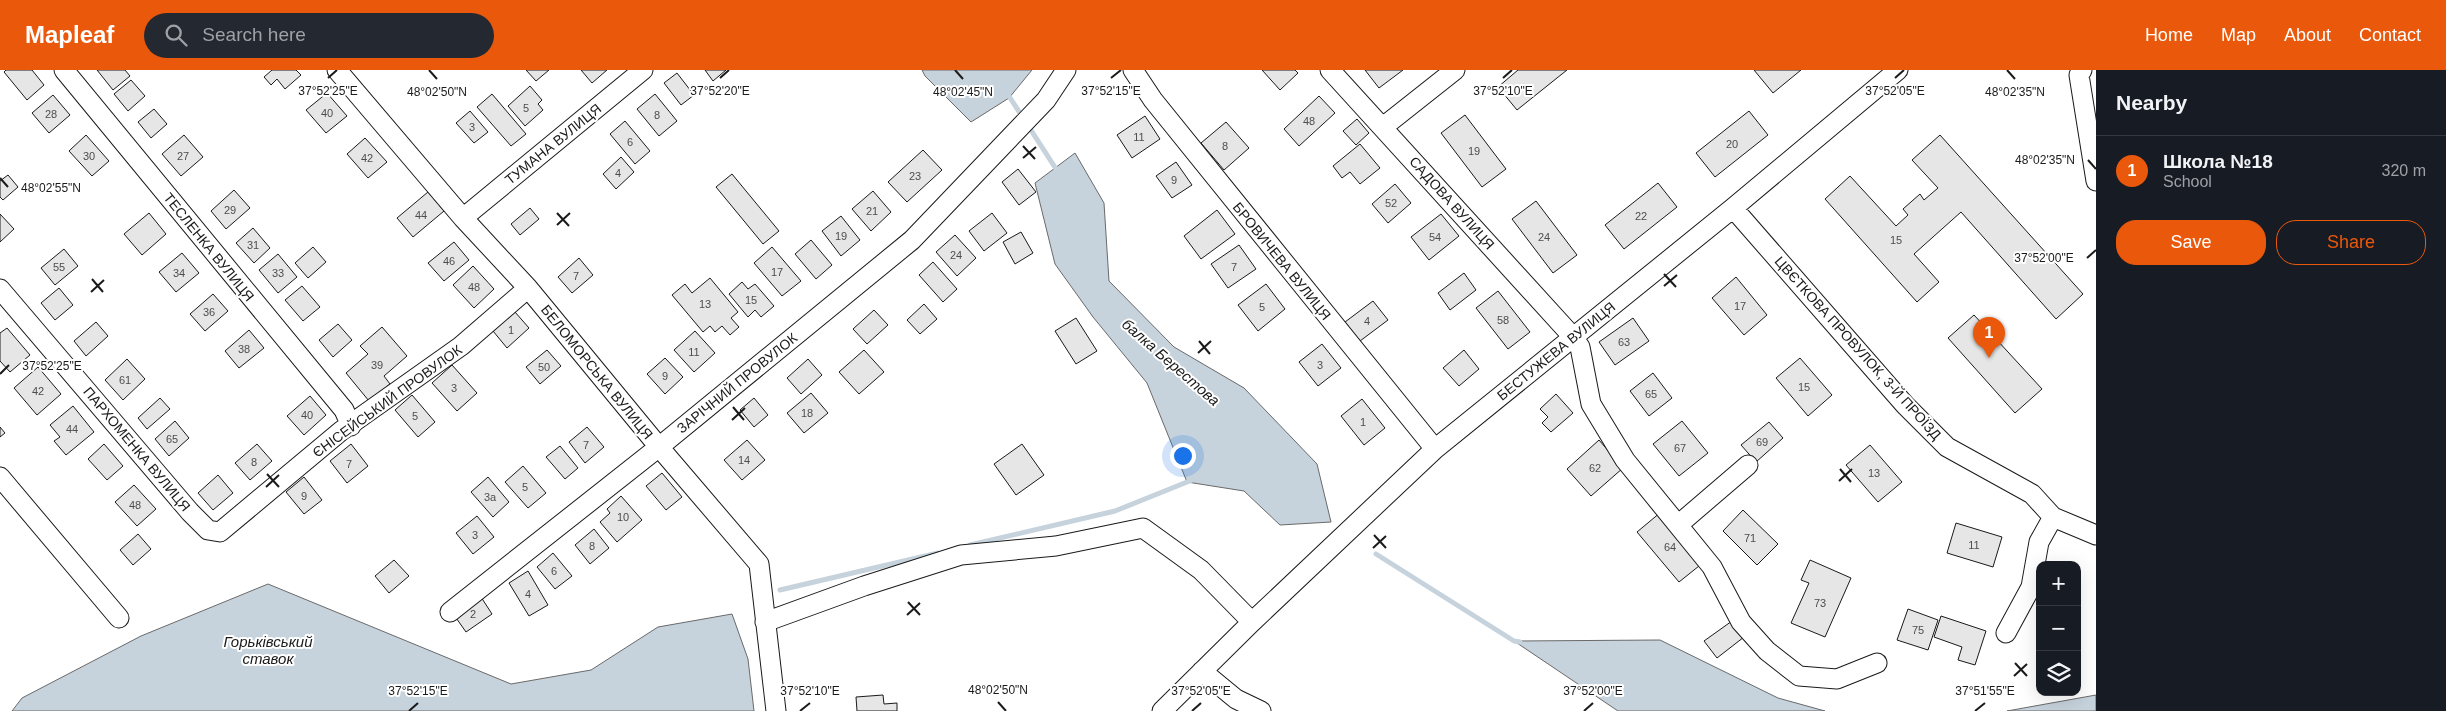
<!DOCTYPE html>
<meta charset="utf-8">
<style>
:root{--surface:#171b24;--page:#242831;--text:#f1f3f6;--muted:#9ea1a6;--line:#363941;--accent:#ea580c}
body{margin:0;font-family:Helvetica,sans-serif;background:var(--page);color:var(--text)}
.controls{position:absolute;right:15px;bottom:15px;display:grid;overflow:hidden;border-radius:10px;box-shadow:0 5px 20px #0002}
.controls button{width:45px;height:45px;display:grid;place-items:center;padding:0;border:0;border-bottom:1px solid var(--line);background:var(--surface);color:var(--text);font:25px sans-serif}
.you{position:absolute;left:1182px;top:385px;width:18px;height:18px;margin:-12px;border:4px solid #fff;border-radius:50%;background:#1a73e8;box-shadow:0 0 0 8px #1a73e833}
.badge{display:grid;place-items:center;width:32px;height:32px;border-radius:50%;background:var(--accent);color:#fff;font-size:16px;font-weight:700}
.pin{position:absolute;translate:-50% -41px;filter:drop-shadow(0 1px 2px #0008)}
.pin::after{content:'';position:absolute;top:26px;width:18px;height:15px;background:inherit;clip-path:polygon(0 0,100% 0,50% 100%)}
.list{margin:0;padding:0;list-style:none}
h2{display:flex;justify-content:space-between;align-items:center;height:65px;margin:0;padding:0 20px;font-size:21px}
h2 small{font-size:16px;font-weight:400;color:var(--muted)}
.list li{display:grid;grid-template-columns:32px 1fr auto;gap:15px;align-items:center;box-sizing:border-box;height:70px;padding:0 20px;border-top:1px solid var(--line)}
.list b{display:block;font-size:19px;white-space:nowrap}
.list p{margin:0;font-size:16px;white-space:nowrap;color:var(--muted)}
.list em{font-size:16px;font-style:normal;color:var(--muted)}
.actions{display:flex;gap:10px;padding:15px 20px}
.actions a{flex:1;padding:11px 0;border:1px solid var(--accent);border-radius:20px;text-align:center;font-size:18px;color:var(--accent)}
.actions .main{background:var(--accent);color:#fff}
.icon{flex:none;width:28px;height:28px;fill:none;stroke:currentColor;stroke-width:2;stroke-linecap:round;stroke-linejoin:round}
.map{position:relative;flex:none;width:2096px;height:641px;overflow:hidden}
header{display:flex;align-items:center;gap:30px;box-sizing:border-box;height:70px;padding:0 25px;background:var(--accent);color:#fff}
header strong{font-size:24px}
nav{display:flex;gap:28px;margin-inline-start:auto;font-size:18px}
.search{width:350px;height:45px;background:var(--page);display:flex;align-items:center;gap:12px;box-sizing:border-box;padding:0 18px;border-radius:28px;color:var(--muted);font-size:19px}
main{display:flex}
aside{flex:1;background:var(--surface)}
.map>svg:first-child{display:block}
.water{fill:#c6d2dc;stroke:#6a6a6a}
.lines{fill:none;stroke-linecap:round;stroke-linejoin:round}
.stream{stroke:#c6d2dc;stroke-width:5}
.building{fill:#e6e6e6;stroke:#1a1a1a}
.minor-casing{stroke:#1a1a1a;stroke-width:21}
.minor{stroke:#fff;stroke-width:19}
.ticks{fill:none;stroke:#1a1a1a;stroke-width:2}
.labels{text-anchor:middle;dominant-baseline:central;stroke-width:4;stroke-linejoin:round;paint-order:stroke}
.number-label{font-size:11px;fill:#4d4d4d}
.street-label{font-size:14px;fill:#1a1a1a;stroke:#fff}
.water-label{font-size:15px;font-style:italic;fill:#1a1a1a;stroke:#fff}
.ticks-label{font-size:12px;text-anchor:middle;fill:#1a1a1a;stroke:#fff;stroke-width:4;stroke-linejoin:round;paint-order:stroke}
</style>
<header>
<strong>Mapleaf</strong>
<div class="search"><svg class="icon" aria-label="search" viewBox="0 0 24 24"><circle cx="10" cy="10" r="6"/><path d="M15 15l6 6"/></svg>Search here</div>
<nav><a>Home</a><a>Map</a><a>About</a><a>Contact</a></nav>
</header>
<main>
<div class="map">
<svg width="2096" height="641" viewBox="0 0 2096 641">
<rect width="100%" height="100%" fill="#fff"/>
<!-- water -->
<path class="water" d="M922 0H1032L1009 28 971 52 925 6Z
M1075 83 1104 133 1109 211 1174 277 1244 318 1317 394 1331 452 1280 455 1244 421 1187 412 1147 313 1093 247 1055 194 1035 113Z
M268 514 511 614 591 600 658 557 732 544 748 589 754 641H12L22 628 141 566Z
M1660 570 1778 628 1825 641H1618L1514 571Z
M2096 625V641H2007Z"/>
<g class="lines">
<!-- stream -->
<path class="stream" d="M1007 23 1058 102
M970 475 1115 441 1192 410
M1376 484 1514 571 1520 572
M780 520 938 483"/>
</g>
<!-- building -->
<path class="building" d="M6 0H32L44 15 27 30 4 2Z
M97 0H125L130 6 113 20Z
M272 0H296L301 5 285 19 277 9 271 15 264 7Z
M526 0H549L536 11Z
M581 0H607L592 13Z
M705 0H726L713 11Z
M1262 0H1295L1298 3 1280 20Z
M1365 0H1403L1379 18Z
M1518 0H1567L1517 40 1498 17Z
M1754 0H1801L1773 23Z
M677 3 694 25 681 35 664 13Z
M131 10 145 26 128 41 114 24Z
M530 16 542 30 538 34 543 40 525 56 508 36Z
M327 23 347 46 326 63 306 40Z
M492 24 526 64 511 76 477 37Z
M655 24 677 51 659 66 637 39Z
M53 25 70 45 49 63 32 43Z
M1319 26 1335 43 1299 76 1284 59Z
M154 39 167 54 151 68 138 52Z
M470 41 488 62 474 73 456 53Z
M1749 41 1768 65 1715 107 1696 83Z
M1465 45 1506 99 1482 117 1441 63Z
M1145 46 1160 69 1132 88 1117 65Z
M1357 49 1369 63 1356 75 1343 61Z
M625 51 650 81 635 94 610 64Z
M1226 52 1249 78 1224 100 1201 73Z
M86 65 109 91 92 106 69 81Z
M184 65 203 87 181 106 162 84Z
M1940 65 2083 224 2056 249 1961 142 1914 184 1939 212 1917 232 1825 129 1850 106 1896 156 1908 145 1903 139 1920 124 1924 130 1938 118 1912 90Z
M365 68 387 92 368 108 347 84Z
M1360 74 1380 98 1360 114 1350 102 1342 108 1333 96Z
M923 80 942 100 907 132 888 112Z
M621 87 634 102 616 119 603 104Z
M1176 92 1192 115 1172 128 1156 106Z
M1018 99 1036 122 1019 135 1002 112Z
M732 104 779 161 763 174 716 117Z
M8 105 18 117 3 130 0 127V111Z
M1658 113 1677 137 1624 179 1605 155Z
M1395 114 1411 133 1388 153 1372 134Z
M234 120 250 138 226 159 211 141Z
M873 121 891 142 871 161 852 139Z
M428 122 444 141 413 167 397 148Z
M1536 131 1577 185 1553 203 1512 149Z
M530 138 539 149 520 165 511 154Z
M1217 140 1235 164 1201 189 1184 166Z
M149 143 166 164 142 185 124 164Z
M992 143 1007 163 984 181 969 161Z
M0 144 14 159 0 172Z
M1441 144 1459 166 1429 190 1411 167Z
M841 146 860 170 841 186 822 161Z
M253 158 270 178 254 193 236 173Z
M1021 162 1033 183 1015 194 1003 172Z
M955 165 976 188 957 206 936 182Z
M811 170 832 195 816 209 795 184Z
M454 172 469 190 444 211 428 193Z
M1239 175 1256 199 1228 218 1211 194Z
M313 177 326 192 308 208 295 193Z
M772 177 801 211 782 226 754 193Z
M64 179 78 196 55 215 41 198Z
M182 183 199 203 176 222 159 202Z
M278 184 297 207 278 223 259 200Z
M579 188 593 205 572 223 558 207Z
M933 192 957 219 943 232 919 205Z
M473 196 494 219 474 238 453 215Z
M1464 203 1476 220 1450 240 1438 223Z
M1736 207 1767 245 1744 265 1712 228Z
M710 208 738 242 731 248 739 257 730 265 722 256 715 262 710 256 703 262 672 225 685 214 692 223Z
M742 212 748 219 755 214 774 236 761 247 755 240 748 247 729 224Z
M1266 214 1285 239 1258 261 1238 235Z
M302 216 320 237 303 251 285 230Z
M59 218 73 235 55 250 41 233Z
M1498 221 1530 262 1508 279 1476 238Z
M213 224 228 241 205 261 190 244Z
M1373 231 1388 250 1360 271 1345 252Z
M924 234 937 249 920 264 907 250Z
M874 240 888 255 867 274 853 259Z
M515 242 529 258 507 278 493 261Z
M1974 245 2042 319 2015 343 1948 268Z
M1076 248 1097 281 1076 294 1055 261Z
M1633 248 1649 271 1615 295 1599 272Z
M96 252 108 266 86 286 74 271Z
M338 254 352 270 333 287 319 270Z
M382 257 407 286 384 306 390 314 369 331 346 303 368 284 360 276Z
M7 258 30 285 10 302 0 291V263Z
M249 260 264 278 239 298 225 281Z
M695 261 715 283 694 302 674 280Z
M1322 274 1341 298 1318 316 1299 292Z
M547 280 561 296 540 314 526 297Z
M864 280 884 302 859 324 839 302Z
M1464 280 1479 299 1459 316 1443 298Z
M665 288 683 307 665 324 647 304Z
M1800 288 1832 325 1808 346 1776 308Z
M127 289 145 309 123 330 105 310Z
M808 289 822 305 801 324 787 308Z
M452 295 477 323 457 341 432 313Z
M38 297 61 324 37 345 14 318Z
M1653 303 1672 328 1649 346 1630 321Z
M811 323 828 343 804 363 787 343Z
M1556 324 1573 343 1551 362 1542 353 1548 347 1540 339Z
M412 325 435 352 418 367 395 340Z
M310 326 326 345 304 365 287 346Z
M160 328 170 339 147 359 138 348Z
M754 328 768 345 754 357 740 340Z
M1362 329 1385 358 1364 375 1341 346Z
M73 336 94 362 66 385 54 371 60 367 50 355Z
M175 351 189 368 169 386 155 369Z
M1682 351 1708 383 1679 406 1653 374Z
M1769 352 1783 368 1756 392 1741 375Z
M0 357 5 363 0 367Z
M587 357 604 377 585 393 569 372Z
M747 370 765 390 742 410 724 390Z
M1599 370 1623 398 1591 426 1567 399Z
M104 374 123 396 107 410 88 389Z
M257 374 272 391 250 410 235 393Z
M351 374 368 396 347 413 330 391Z
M1022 374 1044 405 1016 425 994 394Z
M1870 375 1902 412 1878 432 1846 395Z
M560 376 578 398 565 409 546 387Z
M523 396 546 423 528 438 505 412Z
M662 403 682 427 666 440 646 416Z
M218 405 233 423 213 440 198 423Z
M304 407 322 430 304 444 286 422Z
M488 407 509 432 493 447 471 422Z
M134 415 156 439 137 456 115 432Z
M621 426 642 450 617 472 600 452 610 443 607 439Z
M1743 440 1778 474 1757 495 1723 461Z
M1661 442 1704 492 1679 512 1637 462Z
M477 446 494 467 473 484 456 463Z
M1956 453 2002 467 1993 497 1947 483Z
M594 459 609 478 590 494 575 475Z
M138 464 151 479 133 495 120 480Z
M553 483 572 506 555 519 537 497Z
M394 490 409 506 389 523 375 506Z
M1810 490 1851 508 1825 567 1791 553 1809 513 1801 510Z
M528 501 548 535 529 546 509 513Z
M481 527 492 544 466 562 454 545Z
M1908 539 1938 550 1928 580 1897 570Z
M1941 546 1986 561 1975 595 1958 590 1962 577 1934 567Z
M1732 551 1744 567 1717 588 1704 571Z
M883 625 884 634 897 633V641H857L856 627Z"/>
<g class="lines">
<defs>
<path id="minor" d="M64 0 344 340 351 356
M337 0 463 148 528 218 659 377 759 494 776 641
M1133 0 1153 30 1435 379
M1330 0 1573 267 1580 277 1591 334 1625 390 1712 497 1741 552 1767 581 1799 606 1837 609 1877 593
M2082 0 2079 5 2096 111
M1383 57 1455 0
M1733 138 1905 335 1947 377 2032 424 2053 447 2096 465
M463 148 643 0
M0 219 190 442 208 460 220 462 341 361 461 276 528 218
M0 407 119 548
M1678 455 1748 395
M450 542 659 377 912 170 1046 30 1066 0
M765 552 864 516 961 485 1056 476 1143 458 1201 500 1252 552
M2006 563 2031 517 2039 472 2053 447
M1202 601 1236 629 1261 641
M1162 641 1252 552 1435 379 1733 138 1898 0"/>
</defs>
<!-- minor casing -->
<use href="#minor" class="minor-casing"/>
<!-- minor -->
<use href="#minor" class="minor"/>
</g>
<!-- ticks -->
<path class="ticks" d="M429 0 437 9M955 0 963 9M2007 0 2015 9M328 8 337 0M720 8 729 0M1111 8 1121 0M1503 8 1512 0M1895 8 1904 0M1023 76 1035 89M1023 88 1036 77M2088 90 2096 99M0 108 8 117M557 143 569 156M557 155 570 143M2087 188 2096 180M1664 204 1676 217M92 209 103 222M1664 216 1677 205M91 222 104 210M1199 271 1210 284M1198 283 1211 271M0 304 9 295M733 337 744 350M732 350 745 338M1840 399 1851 412M267 404 279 417M1839 411 1852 399M266 417 279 405M1374 465 1386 478M1373 478 1386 466M908 532 920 545M907 545 920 533M2015 593 2027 606M2014 606 2027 594M998 632 1006 641M409 641 418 633M800 641 810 633M1192 641 1201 633M1584 641 1593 633M1975 641 1985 633"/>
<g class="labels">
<!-- number labels -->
<g class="number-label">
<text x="526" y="38">5</text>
<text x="327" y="43">40</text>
<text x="51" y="44">28</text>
<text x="657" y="45">8</text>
<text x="1309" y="51">48</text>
<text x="472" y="57">3</text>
<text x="1139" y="67">11</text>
<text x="630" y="72">6</text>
<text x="1732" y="74">20</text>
<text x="1225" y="76">8</text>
<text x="1474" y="81">19</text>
<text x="89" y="86">30</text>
<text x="183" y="86">27</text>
<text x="367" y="88">42</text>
<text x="618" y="103">4</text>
<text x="915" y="106">23</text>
<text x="1174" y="110">9</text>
<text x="1391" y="133">52</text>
<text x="230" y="140">29</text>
<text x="872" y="141">21</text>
<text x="421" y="145">44</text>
<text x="1641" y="146">22</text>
<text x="841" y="166">19</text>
<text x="1435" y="167">54</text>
<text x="1544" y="167">24</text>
<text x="1896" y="170">15</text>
<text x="253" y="175">31</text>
<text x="956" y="185">24</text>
<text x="449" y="191">46</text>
<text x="59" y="197">55</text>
<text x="1234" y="197">7</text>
<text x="777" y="202">17</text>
<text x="179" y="203">34</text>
<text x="278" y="203">33</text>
<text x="576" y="206">7</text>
<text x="474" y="217">48</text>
<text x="751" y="230">15</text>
<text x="705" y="234">13</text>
<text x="1740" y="236">17</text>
<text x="1262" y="237">5</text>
<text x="209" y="242">36</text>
<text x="1503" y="250">58</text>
<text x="1367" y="251">4</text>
<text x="511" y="260">1</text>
<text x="1624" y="272">63</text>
<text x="244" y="279">38</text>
<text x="694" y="282">11</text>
<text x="377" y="295">39</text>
<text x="1320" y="295">3</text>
<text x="544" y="297">50</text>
<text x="665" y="306">9</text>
<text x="125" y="310">61</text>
<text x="1804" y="317">15</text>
<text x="454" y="318">3</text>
<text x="38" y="321">42</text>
<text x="1651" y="324">65</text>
<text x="807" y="343">18</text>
<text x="307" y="345">40</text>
<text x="415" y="346">5</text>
<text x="1363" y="352">1</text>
<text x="72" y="359">44</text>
<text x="172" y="369">65</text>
<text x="1762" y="372">69</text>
<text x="586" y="375">7</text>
<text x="1680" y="378">67</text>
<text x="744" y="390">14</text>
<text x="254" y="392">8</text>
<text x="349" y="394">7</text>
<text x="1595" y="398">62</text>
<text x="1874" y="403">13</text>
<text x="525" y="417">5</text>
<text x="304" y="426">9</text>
<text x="490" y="427">3а</text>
<text x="135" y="435">48</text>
<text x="623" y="447">10</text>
<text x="475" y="465">3</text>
<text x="1750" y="468">71</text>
<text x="1974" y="475">11</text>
<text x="592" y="476">8</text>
<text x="1670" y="477">64</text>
<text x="554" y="501">6</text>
<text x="528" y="524">4</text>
<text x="1820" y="533">73</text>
<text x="473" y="544">2</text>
<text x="1918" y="560">75</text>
</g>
<!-- street labels -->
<g class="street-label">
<text transform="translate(553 74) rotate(-39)">ТУМАНА ВУЛИЦЯ</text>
<text transform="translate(1452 133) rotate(48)">САДОВА ВУЛИЦЯ</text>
<text transform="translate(209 177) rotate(51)">ТЕСЛЕНКА ВУЛИЦЯ</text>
<text transform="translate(1282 191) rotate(51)">БРОВИЧЕВА ВУЛИЦЯ</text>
<text transform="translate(1858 278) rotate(48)">ЦВЄТКОВА ПРОВУЛОК, 3-Й ПРОЇЗД</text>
<text transform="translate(1556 281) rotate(-39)">БЕСТУЖЕВА ВУЛИЦЯ</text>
<text transform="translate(597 302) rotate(51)">БЕЛОМОРСЬКА ВУЛИЦЯ</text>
<text transform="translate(737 313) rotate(-39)">ЗАРІЧНИЙ ПРОВУЛОК</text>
<text transform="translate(387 331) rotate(-36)">ЄНІСЕЙСЬКИЙ ПРОВУЛОК</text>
<text transform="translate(137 379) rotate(50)">ПАРХОМЕНКА ВУЛИЦЯ</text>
</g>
<!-- water labels -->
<g class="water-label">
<text transform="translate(1171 292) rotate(41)">балка Берестова</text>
<text x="268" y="571">Горьківський<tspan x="268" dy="17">ставок</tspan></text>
</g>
</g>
<g class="ticks-label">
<text x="328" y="25">37°52'25"E</text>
<text x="720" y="25">37°52'20"E</text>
<text x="1111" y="25">37°52'15"E</text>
<text x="1503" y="25">37°52'10"E</text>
<text x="1895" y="25">37°52'05"E</text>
<text x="2015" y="26">48°02'35"N</text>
<text x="437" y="26">48°02'50"N</text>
<text x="963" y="26">48°02'45"N</text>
<text x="2045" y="94">48°02'35"N</text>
<text x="51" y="122">48°02'55"N</text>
<text x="2044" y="192">37°52'00"E</text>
<text x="52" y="300">37°52'25"E</text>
<text x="998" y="624">48°02'50"N</text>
<text x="418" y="625">37°52'15"E</text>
<text x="810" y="625">37°52'10"E</text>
<text x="1201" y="625">37°52'05"E</text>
<text x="1593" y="625">37°52'00"E</text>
<text x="1985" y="625">37°51'55"E</text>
</g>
</svg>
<div class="controls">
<button>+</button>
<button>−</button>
<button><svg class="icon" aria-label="layers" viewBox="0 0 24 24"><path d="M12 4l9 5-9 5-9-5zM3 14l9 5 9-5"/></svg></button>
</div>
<div class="you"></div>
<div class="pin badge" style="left:1989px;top:288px">1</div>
</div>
<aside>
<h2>Nearby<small></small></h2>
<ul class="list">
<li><span class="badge">1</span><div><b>Школа №18</b><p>School</p></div><em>320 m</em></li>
</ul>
<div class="actions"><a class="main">Save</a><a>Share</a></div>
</aside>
</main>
